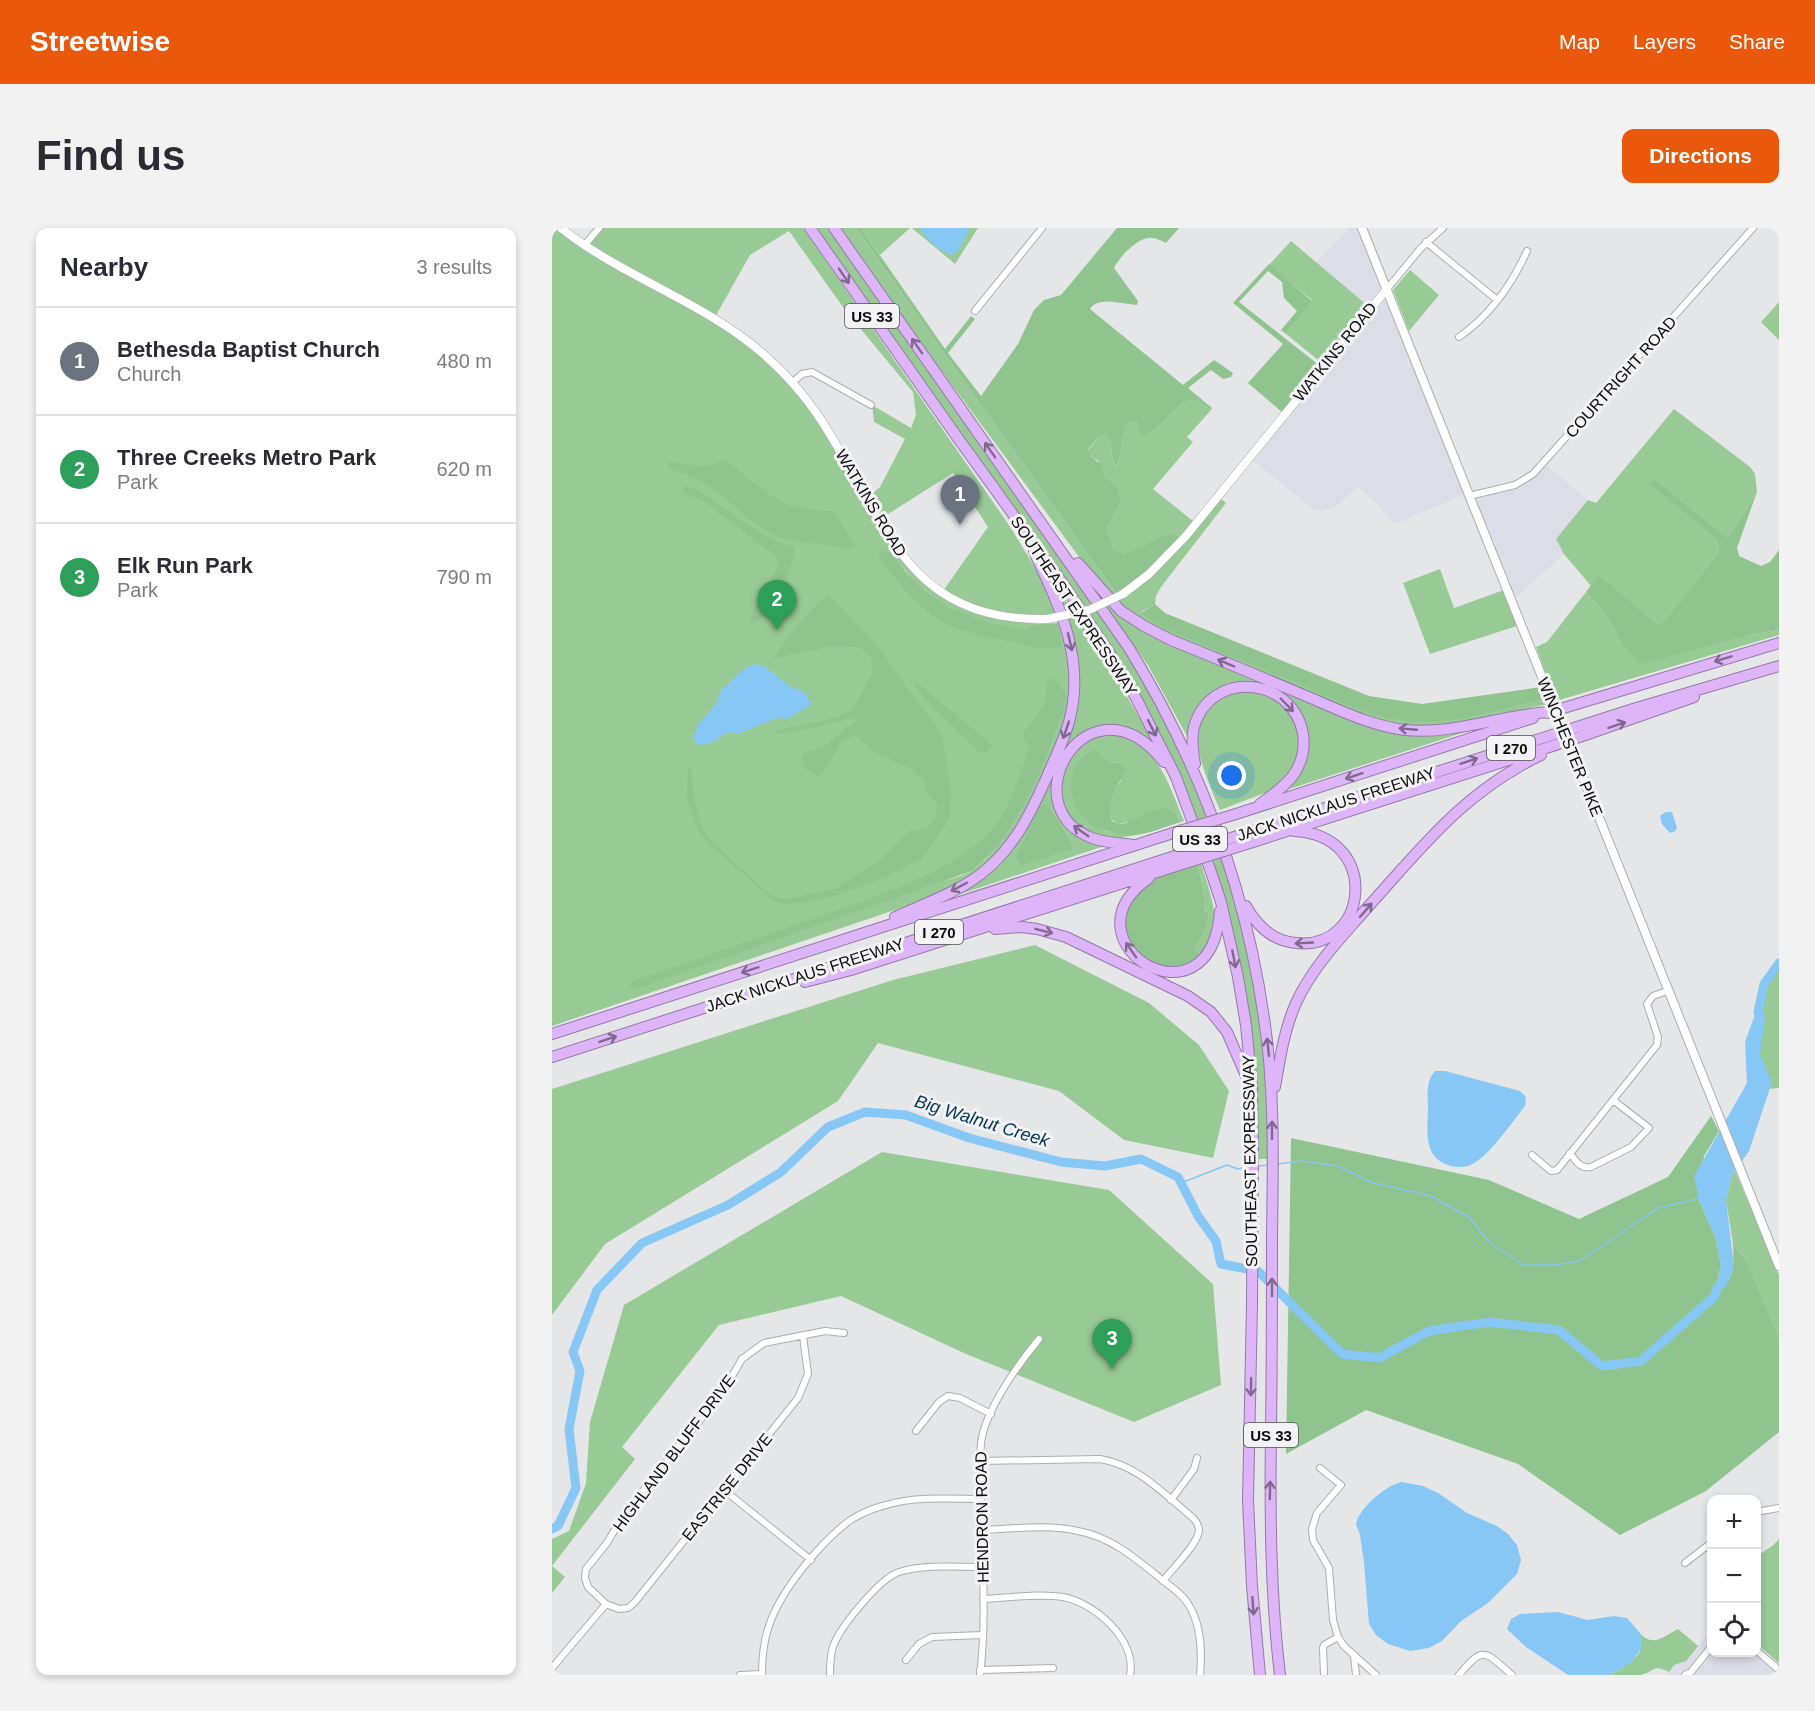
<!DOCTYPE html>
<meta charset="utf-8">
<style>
:root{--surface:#fff;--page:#f2f2f3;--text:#2b2b33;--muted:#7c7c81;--line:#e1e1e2;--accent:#ea580c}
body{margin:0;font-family:Arial,sans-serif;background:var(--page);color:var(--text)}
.controls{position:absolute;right:18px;bottom:18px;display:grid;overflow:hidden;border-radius:12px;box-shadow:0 3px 9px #0003}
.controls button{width:54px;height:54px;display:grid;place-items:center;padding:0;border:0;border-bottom:2px solid var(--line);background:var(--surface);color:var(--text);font:30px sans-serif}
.you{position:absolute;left:680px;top:548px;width:21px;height:21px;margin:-15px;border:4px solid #fff;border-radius:50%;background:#1a73e8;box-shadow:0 0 0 9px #1a73e833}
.badge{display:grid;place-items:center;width:39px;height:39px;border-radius:50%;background:var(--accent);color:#fff;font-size:20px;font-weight:700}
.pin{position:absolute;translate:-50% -50px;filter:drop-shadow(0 2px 3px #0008)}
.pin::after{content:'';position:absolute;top:32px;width:21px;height:18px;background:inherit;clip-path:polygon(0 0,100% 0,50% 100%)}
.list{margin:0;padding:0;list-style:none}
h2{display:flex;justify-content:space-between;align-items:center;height:78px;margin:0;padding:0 24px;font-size:26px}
h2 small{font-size:20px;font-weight:400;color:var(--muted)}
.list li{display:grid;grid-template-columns:39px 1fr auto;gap:18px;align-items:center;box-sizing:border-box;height:108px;padding:0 24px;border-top:2px solid var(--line)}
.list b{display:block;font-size:22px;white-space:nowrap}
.list p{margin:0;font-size:20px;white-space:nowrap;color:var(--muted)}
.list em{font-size:20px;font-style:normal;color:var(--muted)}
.icon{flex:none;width:33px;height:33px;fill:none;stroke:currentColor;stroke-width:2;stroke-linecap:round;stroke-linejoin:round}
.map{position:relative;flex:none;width:1227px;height:1447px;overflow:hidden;border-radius:12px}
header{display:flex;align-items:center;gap:36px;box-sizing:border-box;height:84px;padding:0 30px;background:var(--accent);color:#fff}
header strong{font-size:28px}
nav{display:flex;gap:33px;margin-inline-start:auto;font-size:21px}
.intro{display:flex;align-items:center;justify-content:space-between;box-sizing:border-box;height:144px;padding:0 36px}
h1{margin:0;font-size:42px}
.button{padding:15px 27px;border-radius:12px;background:var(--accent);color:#fff;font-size:21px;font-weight:700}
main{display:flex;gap:36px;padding:0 36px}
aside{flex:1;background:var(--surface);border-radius:12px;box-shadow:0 3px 9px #0003}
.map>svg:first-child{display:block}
.built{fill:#dcdde6}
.green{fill:#98ca96;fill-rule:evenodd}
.forest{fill:#90c48f}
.water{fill:#87c7f5}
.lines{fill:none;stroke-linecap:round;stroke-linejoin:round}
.stream{stroke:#87c7f5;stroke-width:1.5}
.river{stroke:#87c7f5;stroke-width:9}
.minor-casing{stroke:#adadaf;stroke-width:8}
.tertiary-casing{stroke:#adadaf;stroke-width:9}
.secondary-casing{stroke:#adadaf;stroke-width:10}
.motorway-casing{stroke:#947aa6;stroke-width:12}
.minor{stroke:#fff;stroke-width:6}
.tertiary{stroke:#fff;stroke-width:8}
.secondary{stroke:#fff;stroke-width:8}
.motorway{stroke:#deb5f9;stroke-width:10}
.tertiary-bridge-casing{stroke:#adadaf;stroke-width:9;stroke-linecap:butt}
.secondary-bridge-casing{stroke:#adadaf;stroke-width:10;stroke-linecap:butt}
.motorway-bridge-casing{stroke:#947aa6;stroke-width:12;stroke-linecap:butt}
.tertiary-bridge{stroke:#fff;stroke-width:8}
.secondary-bridge{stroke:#fff;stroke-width:8}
.motorway-bridge{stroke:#deb5f9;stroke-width:10}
.oneway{stroke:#80698f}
.labels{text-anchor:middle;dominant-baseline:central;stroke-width:6;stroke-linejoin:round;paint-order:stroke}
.shield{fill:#f3f3f5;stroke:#515153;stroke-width:1.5}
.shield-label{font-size:15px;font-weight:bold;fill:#0c0c0d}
.street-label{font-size:16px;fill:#0c0c0d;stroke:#f3f3f5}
.water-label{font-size:18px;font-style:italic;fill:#003654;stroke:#f3f3f5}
</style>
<header>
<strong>Streetwise</strong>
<nav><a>Map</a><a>Layers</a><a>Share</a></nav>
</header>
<div class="intro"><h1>Find us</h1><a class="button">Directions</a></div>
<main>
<aside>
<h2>Nearby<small>3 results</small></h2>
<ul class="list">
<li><span class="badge" style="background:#6b7280">1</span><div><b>Bethesda Baptist Church</b><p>Church</p></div><em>480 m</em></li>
<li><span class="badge" style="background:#2e9e5b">2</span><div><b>Three Creeks Metro Park</b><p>Park</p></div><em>620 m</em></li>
<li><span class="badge" style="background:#2e9e5b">3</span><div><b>Elk Run Park</b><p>Park</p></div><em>790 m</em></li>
</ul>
</aside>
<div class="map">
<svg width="1227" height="1447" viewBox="0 0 1227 1447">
<rect width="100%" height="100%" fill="#e5e6e7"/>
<!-- built -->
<path class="built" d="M798 0H816L920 263 842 296 826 277 807 259 781 280 764 283 696 228 814 77 764 34Z
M994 237 1036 272 1005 311 1012 326 962 371 925 275 927 269 965 260 981 251Z
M1159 1401 1160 1424H1204L1205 1416 1227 1435V1447H1115L1122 1437 1134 1433Z"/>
<!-- green -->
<path class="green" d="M0 0H4C15 8 26 17 37 24 80 51 127 69 169 97 208 124 241 157 268 196 281 215 296 238 302 260L306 262C315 278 323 295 333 310 371 368 421 390 487 396 482 398 475 401 469 401 437 400 399 385 374 363 361 352 350 339 340 325L345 342 399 389 511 418 506 395 511 394C514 412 521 434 520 453 519 495 478 594 448 624 429 643 408 655 384 668L0 798ZM514 467C510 491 500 514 490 537 473 575 456 614 422 641 413 648 398 651 387 654L447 605Z
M49 0H251L459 300 486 345 507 386C466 391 427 383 391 363L436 299 401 245 336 286 333 284 327 288 316 269 328 259 353 211 322 194 320 177 359 200 364 187 361 164 293 82 237 3 198 27 163 89 41 21 38 16Z
M263 0H278L563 405 606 477 642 551 679 654 707 776 716 867V931H706L704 870 670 665 652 609 607 504Z
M289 0H304L395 130 564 365 568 372C608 346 639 308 668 270L674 275 609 359 604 368 603 376 589 384 602 395 845 492C900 496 941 483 994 471L996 476 910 495 871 500 829 494 600 399 567 377 539 345 378 127Z
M309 0H358L328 27Z
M360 0H426L403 36Z
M739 13 815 77 770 135 734 106 760 72 717 37Z
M858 42 887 67 857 103 841 62Z
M1227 74V112L1209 94Z
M644 172 659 182 635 209 641 214 601 261 641 293 628 309 620 304 571 328 561 320 555 301 569 274 566 261 551 247 546 233 539 228 536 222 547 208 554 203C562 215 557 228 564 239 572 224 568 206 577 193H584L587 202 598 206 633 173Z
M1122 181 1198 239 1203 246 1205 264 1176 310 1103 251 1099 256 1165 312 1167 324 1112 395 1106 396 1046 348 1039 358 1012 326 1004 311 1036 272 1044 275Z
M888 341 902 380 952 362 965 398 878 426 851 355Z
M502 355 548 421 601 514 599 515C569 489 552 504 519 517L504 577 552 618 397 670 463 615 524 474ZM492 575 499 581 523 620 520 622 468 637 463 631 487 579Z
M1034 364 1056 389 1069 415 1196 407 1227 402V407L1004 473 984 419 995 414Z
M547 365 572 388 821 497 919 502 725 565 741 552 753 503 723 462 666 464 637 512 597 439 546 366Z
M695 462 722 469 738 483 749 515 740 544 718 563 668 582C647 532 620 477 695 462Z
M557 505C606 513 615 553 632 593L629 594 626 589 590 587 578 594 566 596 560 592C557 576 559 565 569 553L567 535 556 534 533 591 553 603 584 607 562 611 551 610 524 597 513 580 508 557 509 547 528 516Z
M649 635C655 657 667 683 661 706 659 713 652 720 648 726L642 721 653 704 657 686C648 678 653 667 651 656 650 650 647 643 645 636Z
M483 717 597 775 647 817 677 863 661 930 572 912 507 863 326 815 286 873 53 1016 0 1087V861L341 752Z
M1227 735V860L1203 862 1200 812 1212 756Z
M330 924 557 962 661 1056 669 1157 582 1194 414 1126 289 1068 167 1097 70 1219 83 1231 0 1338 13 1349 0 1365V1311L17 1303 34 1255 38 1194 72 1077Z
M1183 943 1227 1047V1109L1195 1034 1181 1016 1174 972 1180 947Z
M1227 1311V1435L1205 1416 1204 1331C1211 1322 1220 1320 1227 1311Z
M1126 1401 1146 1418 1134 1433 1122 1437 1117 1444C1100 1436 1104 1443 1089 1447 1080 1447 1068 1447 1058 1447 1075 1437 1098 1426 1087 1404 1100 1420 1111 1409 1126 1401Z"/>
<!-- forest -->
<path class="forest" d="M304 0H309L393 121 419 88 423 91 396 125 429 168 466 116 482 82 492 72 509 67 565 0H627L614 15C610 13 604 10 600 10 587 8 567 29 562 40L586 73 585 77C572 76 545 68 538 81L631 157 662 132 681 145 679 149 671 151 659 142 636 160 660 180 659 182 644 172 633 173 598 206 591 208 587 202 584 193H577C568 206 572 225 564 239 557 227 562 215 554 204L547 208 536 221 539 228 551 239V247L566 260 569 274 555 301 561 320 571 327 620 304 628 309 591 347 564 365 395 130Z
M717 36 760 73 734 106 729 102 745 83 732 70 730 54 716 43 687 74 768 138 731 185 696 155 731 116 681 75Z
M175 232C195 249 218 272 244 279 256 282 269 282 282 283L303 318 296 322C273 314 246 317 223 307 200 297 183 277 163 262 150 252 132 246 117 240L115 233 153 239Z
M1103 251 1176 310 1205 264 1185 320 1187 328 1209 338 1218 334 1227 322V402L1196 407 1089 436 1069 415 1056 389 1034 364 1046 347 1106 396 1112 394 1167 324 1165 312 1098 256Z
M135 257C172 276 202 308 243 319 241 345 223 374 206 394H198L201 382 217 358 227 334 222 327 153 274 131 265 129 262Z
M334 322 340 325 354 344 376 365 398 380 440 396 472 401 487 396 506 395 511 418C491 423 477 418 456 413 435 409 413 405 393 395 366 381 346 354 327 330V325Z
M275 366 326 418 352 456 383 496 391 512 399 565 398 589 371 630 338 647 284 668 247 675 231 676 220 672 156 615 145 601 135 569 136 539 139 538 142 570 150 601 160 614 219 667 232 672 282 661 328 632 356 604 374 600 384 589 385 576 374 564 373 553 359 541 321 524 303 507 288 515 275 540 266 548 252 539 250 526 274 517 304 493 301 490 251 502 224 506 225 502 284 490 300 482 321 444 319 429 307 419 278 418 222 431C236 406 254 387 275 366Z
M603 376 613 385 817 468 870 476 989 459 994 471C954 480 914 493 873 494 826 495 780 470 738 452 692 434 647 415 602 395L589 385Z
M500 451C506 455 513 460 514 468 515 477 510 487 507 495 492 537 474 580 447 616 439 626 429 634 420 643L81 762 77 756 83 752C142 732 202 712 260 691 315 671 404 645 442 599 460 576 467 547 477 520L470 507 493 476 495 453Z
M366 455 439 516 440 519 434 525H428L376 475 362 457Z
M542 522 556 534 567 535 575 540C565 561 555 567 560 593 573 601 581 590 593 586 599 583 606 582 612 580L621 583 629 594C615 598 597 606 583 607 575 607 563 605 555 603 518 596 503 539 542 522Z
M492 575 499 581 523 620 520 622 468 638 463 630 487 579Z
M645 636 651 656 653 682 657 686 653 704 642 721 648 726 640 736 614 741 585 726 572 700 575 678 602 650Z
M1159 888 1167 903 1152 928 1147 972 1164 1011 1169 1037 1162 1068C1182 1052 1182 1041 1181 1016L1195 1034 1227 1109V1204L1154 1263 1068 1307 966 1236 814 1182 734 1226 739 910 937 952 1027 991 1116 949Z"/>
<!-- water -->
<path class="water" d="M368 0H418L406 23 400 27C388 24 374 11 368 0Z
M202 436 213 439 240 460 248 461 254 466 259 475 257 478 236 491 225 490 186 506C175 501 171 508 163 513 160 515 153 516 148 517L143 514 141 509 146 497 164 476 169 462 191 442Z
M1114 584H1120L1125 600 1123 603 1118 605 1110 596 1108 588Z
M1208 773 1213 789 1208 826 1220 854 1197 923 1180 947 1174 972 1182 1038 1175 1057 1162 1069 1169 1037 1164 1011 1147 972 1142 948 1195 855 1193 814Z
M883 843H893L968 863 974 869 973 878C960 894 935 932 916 938 908 940 900 939 893 936 872 927 875 902 876 883 876 868 873 854 883 843Z
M850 1254 871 1258 886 1265 915 1285 945 1298 956 1306 965 1317 969 1332 965 1346 936 1375 909 1393 890 1413 877 1420 858 1423 836 1416 824 1407 817 1396 812 1334 808 1307 804 1296C807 1280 834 1257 850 1254Z
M1006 1384 1036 1392 1062 1388 1075 1390 1087 1404 1090 1410V1419L1080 1434 1058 1447H1016L974 1419 955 1401 959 1391 968 1386Z"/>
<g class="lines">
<!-- stream -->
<path class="stream" d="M725 936 750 933 786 938 818 954 879 968 918 990 937 1014 971 1037H1003L1028 1033 1106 980 1149 970
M707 938 717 937
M629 955 675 937 686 941 696 939"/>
<!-- river -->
<path class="river" d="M1206 784 1212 756 1227 735
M0 1301 6 1298 24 1260 17 1201 28 1143 21 1124 45 1062 90 1015 176 977 229 944 276 899 313 884 354 887 417 910 509 934 553 938 589 931 626 949 646 988 664 1013 669 1036 706 1043 790 1126 827 1130 877 1103 938 1094 1007 1102 1050 1138 1089 1133 1162 1069 1165 1060"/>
<defs>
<path id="minor" d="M874 14 944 71
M32 18 47 0
M835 61 869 20 891 0
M423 83 490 0
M907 109C937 88 960 56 975 23
M240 155 250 146 260 144 319 177
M917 268 963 257 981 246 1201 0
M1018 925C1024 933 1028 941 1039 939L1079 919 1097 900 1061 872
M980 927 999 943 1005 942 1105 817 1106 809 1095 776 1101 768 1115 763
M251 1108 256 1146 246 1170 83 1374 76 1380 67 1381 54 1376 36 1359 33 1350 34 1341 55 1315 72 1286 171 1164 190 1131 212 1115 273 1103 292 1105
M364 1203 387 1174 396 1168 408 1170 439 1186
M428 1233 548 1231C586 1237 613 1267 641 1290 645 1294 647 1297 647 1303 645 1317 620 1341 611 1353
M768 1240 789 1257 765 1285 760 1301 761 1312 777 1340 781 1392 786 1409 792 1418 824 1447
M172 1262 259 1332
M619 1272 642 1241 645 1230
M1204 1284 1227 1280
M429 1302C461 1301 495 1296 526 1303 559 1309 583 1330 609 1351 619 1359 632 1367 638 1379 649 1398 650 1426 648 1447
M1133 1335 1160 1314
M431 1371C455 1370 487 1365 511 1369 543 1375 585 1412 578 1447
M1204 1422 1227 1442
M802 1428 804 1447
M354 1432 367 1416 380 1409 430 1407
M0 1440 54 1376
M428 1442 501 1440
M188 1447 210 1446
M210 1447C210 1430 211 1414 217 1398 228 1363 270 1312 300 1291 310 1285 322 1280 334 1277 363 1268 398 1271 429 1271
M278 1447C278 1438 278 1428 281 1419 287 1400 328 1350 347 1344 373 1336 404 1339 430 1339
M428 1447C435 1390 430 1330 429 1273 429 1252 426 1229 430 1209 437 1177 467 1135 487 1111
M772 1447 771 1420 772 1417 786 1409
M907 1447C932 1416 933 1424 960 1447
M1133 1447 1139 1444 1160 1418"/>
<path id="tertiary" d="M9 0C71 49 149 73 209 124 237 148 261 177 279 208 338 305 360 393 495 391
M571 366 597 346 633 309 835 61"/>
<path id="secondary" d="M810 0 994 459
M1022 527 1227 1038"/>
<path id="motorway" d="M258 0 403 206 512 357 558 426 584 470 624 549 659 644 669 674 686 749 694 797 700 859 701 926 700 1077 696 1272 700 1358 708 1447
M282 0 577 420C647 534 693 658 712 790 723 862 721 935 720 1007 720 1071 720 1135 719 1198 718 1281 718 1364 728 1447
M526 335 569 383 592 398 619 412C664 430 709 449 754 468 785 481 819 498 853 502 902 507 949 487 997 484
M995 485 1227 415
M643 536C641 524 639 512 642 499 658 441 741 448 751 506 753 520 750 534 742 546 734 558 720 567 708 576
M684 586 981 490
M701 603 1081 481 1227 438
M701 614 1016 513 1142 469
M581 617C568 615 553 615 540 610 456 578 538 440 612 534
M597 650C506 714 659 807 668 683
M694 678C705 698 720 713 744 715 817 723 830 607 742 603
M343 689C372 676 404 665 429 646 460 622 477 589 493 553 501 534 511 515 517 494 534 432 508 379 482 324
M443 701 470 699 485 701 514 709 636 768 659 784 675 804 695 850
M253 754 299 742 627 637
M0 806 621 605
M0 829 623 628
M723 859C728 831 732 802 744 775 761 738 789 710 815 680 871 618 912 564 989 527"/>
</defs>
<!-- minor casing -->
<use href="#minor" class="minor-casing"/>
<!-- tertiary casing -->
<use href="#tertiary" class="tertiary-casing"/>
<!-- secondary casing -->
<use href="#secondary" class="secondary-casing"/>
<!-- motorway casing -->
<use href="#motorway" class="motorway-casing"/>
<!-- minor -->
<use href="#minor" class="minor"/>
<!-- tertiary -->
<use href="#tertiary" class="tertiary"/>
<!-- secondary -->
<use href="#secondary" class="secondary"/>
<!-- motorway -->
<use href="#motorway" class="motorway"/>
<defs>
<path id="tertiary-bridge" d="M495 391 537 382 571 366"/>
<path id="secondary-bridge" d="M994 459 1022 527"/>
<path id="motorway-bridge" d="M621 605 684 586
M623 628 701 603
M627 637 701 614"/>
</defs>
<!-- tertiary-bridge casing -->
<use href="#tertiary-bridge" class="tertiary-bridge-casing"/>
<!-- secondary-bridge casing -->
<use href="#secondary-bridge" class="secondary-bridge-casing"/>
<!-- motorway-bridge casing -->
<use href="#motorway-bridge" class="motorway-bridge-casing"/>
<!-- tertiary-bridge -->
<use href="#tertiary-bridge" class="tertiary-bridge"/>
<!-- secondary-bridge -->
<use href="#secondary-bridge" class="secondary-bridge"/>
<!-- motorway-bridge -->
<use href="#motorway-bridge" class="motorway-bridge"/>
</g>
<!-- one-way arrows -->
<defs><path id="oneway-shaft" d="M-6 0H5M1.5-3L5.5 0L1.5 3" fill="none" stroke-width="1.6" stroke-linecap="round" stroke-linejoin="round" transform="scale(1.5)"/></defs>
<g class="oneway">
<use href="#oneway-shaft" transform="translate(292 48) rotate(55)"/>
<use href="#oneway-shaft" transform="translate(365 118) rotate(-125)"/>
<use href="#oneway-shaft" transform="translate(438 222) rotate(-125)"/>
<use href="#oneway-shaft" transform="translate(518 414) rotate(77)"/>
<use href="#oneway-shaft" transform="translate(1171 431) rotate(163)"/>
<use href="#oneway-shaft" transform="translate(674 435) rotate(-157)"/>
<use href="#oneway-shaft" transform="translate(735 477) rotate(46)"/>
<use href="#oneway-shaft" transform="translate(1065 497) rotate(-18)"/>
<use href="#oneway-shaft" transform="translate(600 500) rotate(63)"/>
<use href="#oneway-shaft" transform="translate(856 501) rotate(-175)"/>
<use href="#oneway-shaft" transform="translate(514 502) rotate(109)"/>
<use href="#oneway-shaft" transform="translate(917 533) rotate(-18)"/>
<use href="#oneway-shaft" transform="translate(802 548) rotate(162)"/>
<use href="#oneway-shaft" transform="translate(529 603) rotate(-145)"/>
<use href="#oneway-shaft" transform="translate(407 659) rotate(152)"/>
<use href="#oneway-shaft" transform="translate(814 682) rotate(-49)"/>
<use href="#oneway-shaft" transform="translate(492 703) rotate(14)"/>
<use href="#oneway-shaft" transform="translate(752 715) rotate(177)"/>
<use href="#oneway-shaft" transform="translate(579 722) rotate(-125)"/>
<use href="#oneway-shaft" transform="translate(682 731) rotate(79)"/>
<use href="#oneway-shaft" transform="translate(198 742) rotate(162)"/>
<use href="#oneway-shaft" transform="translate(56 811) rotate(-18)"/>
<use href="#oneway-shaft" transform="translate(716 819) rotate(-96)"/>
<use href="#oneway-shaft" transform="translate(720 902) rotate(-90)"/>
<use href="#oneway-shaft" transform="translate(720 1059) rotate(-90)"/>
<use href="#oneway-shaft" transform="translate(699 1159) rotate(91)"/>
<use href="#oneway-shaft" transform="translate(718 1262) rotate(-89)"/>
<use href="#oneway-shaft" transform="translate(701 1378) rotate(86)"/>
</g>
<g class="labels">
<!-- shield labels -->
<g class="shield">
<rect x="293" y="76" width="54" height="24" rx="4.5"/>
<rect x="935" y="508" width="48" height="24" rx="4.5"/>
<rect x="621" y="599" width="54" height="24" rx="4.5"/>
<rect x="363" y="692" width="48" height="24" rx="4.5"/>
<rect x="692" y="1195" width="54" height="24" rx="4.5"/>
</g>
<g class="shield-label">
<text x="320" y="88">US 33</text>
<text x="959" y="520">I 270</text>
<text x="648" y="611">US 33</text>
<text x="387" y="704">I 270</text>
<text x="719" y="1207">US 33</text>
</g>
<!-- street labels -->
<g class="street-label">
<text transform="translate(783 124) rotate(-51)">WATKINS ROAD</text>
<text transform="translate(1069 149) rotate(-48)">COURTRIGHT ROAD</text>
<text transform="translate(319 275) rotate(59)">WATKINS ROAD</text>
<text transform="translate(522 378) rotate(56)">SOUTHEAST EXPRESSWAY</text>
<text transform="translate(1018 519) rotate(68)">WINCHESTER PIKE</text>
<text transform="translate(784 576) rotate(-18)">JACK NICKLAUS FREEWAY</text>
<text transform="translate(253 747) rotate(-18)">JACK NICKLAUS FREEWAY</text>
<text transform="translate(698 933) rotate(-91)">SOUTHEAST EXPRESSWAY</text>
<text transform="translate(122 1225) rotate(-53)">HIGHLAND BLUFF DRIVE</text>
<text transform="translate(175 1259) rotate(-51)">EASTRISE DRIVE</text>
<text transform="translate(430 1289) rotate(-91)">HENDRON ROAD</text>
</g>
<!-- water labels -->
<g class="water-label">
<text transform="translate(430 893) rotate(17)">Big Walnut Creek</text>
</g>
</g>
</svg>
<div class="controls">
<button>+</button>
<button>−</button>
<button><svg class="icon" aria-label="locate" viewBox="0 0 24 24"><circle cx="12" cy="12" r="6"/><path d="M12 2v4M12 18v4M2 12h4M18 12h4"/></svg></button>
</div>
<div class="you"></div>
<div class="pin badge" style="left:408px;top:297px;background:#6b7280">1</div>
<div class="pin badge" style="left:225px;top:402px;background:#2e9e5b">2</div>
<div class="pin badge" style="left:560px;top:1141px;background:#2e9e5b">3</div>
</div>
</main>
